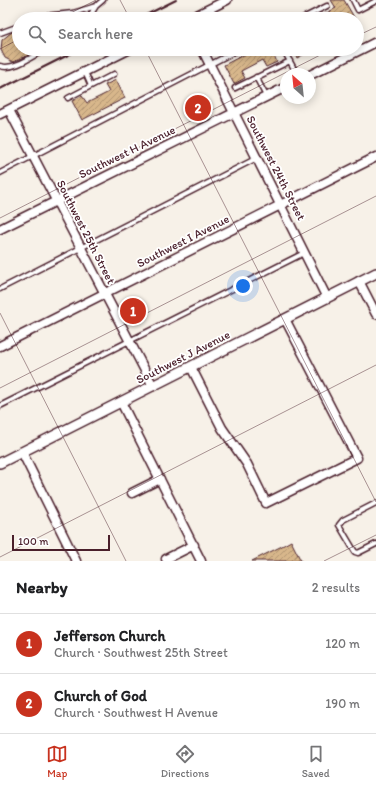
<!DOCTYPE html>
<meta charset="utf-8">
<style>
:root{--surface:#fff;--page:#f6f6f6;--text:#202124;--muted:#757577;--line:#e0e0e0;--accent:#c8321e}
body{margin:0;font-family:Itim,sans-serif;background:var(--page);color:var(--text)}
.compass{position:absolute;left:280px;top:68px;width:36px;height:36px;border-radius:50%;background:var(--surface);box-shadow:0 2px 10px #0003;rotate:333deg}
.scale{position:absolute;left:12px;bottom:10px;width:98px;box-sizing:border-box;padding-left:4px;border:2px solid #4a1f2b;border-top:0;font-size:11px;line-height:14px;white-space:nowrap;color:#4a1f2b;-webkit-text-stroke:3px #fff;paint-order:stroke}
.you{position:absolute;left:243px;top:286px;width:14px;height:14px;margin:-10px;border:3px solid #fff;border-radius:50%;background:#1a73e8;box-shadow:0 0 0 6px #1a73e833}
.badge{display:grid;place-items:center;width:26px;height:26px;border-radius:50%;background:var(--accent);color:#fff;font-size:13px;font-weight:700}
.pin{position:absolute;translate:-50% -50%;border:2px solid #fff;box-shadow:0 1px 4px #0006}
.list{margin:0;padding:0;list-style:none}
h2{display:flex;justify-content:space-between;align-items:center;height:52px;margin:0;padding:0 16px;font-size:17px}
h2 small{font-size:13px;font-weight:400;color:var(--muted)}
.list li{display:grid;grid-template-columns:26px 1fr auto;gap:12px;align-items:center;box-sizing:border-box;height:60px;padding:0 16px;border-top:1px solid var(--line)}
.list b{display:block;font-size:15px;white-space:nowrap}
.list p{margin:0;font-size:13px;white-space:nowrap;color:var(--muted)}
.list em{font-size:13px;font-style:normal;color:var(--muted)}
.icon{flex:none;width:22px;height:22px;fill:none;stroke:currentColor;stroke-width:2;stroke-linecap:round;stroke-linejoin:round}
.map{position:relative;flex:none;width:376px;height:561px;overflow:hidden}
.search{position:absolute;background:var(--surface);box-shadow:0 2px 10px #0003;left:12px;right:12px;top:12px;height:44px;display:flex;align-items:center;gap:10px;box-sizing:border-box;padding:0 14px;border-radius:22px;color:var(--muted);font-size:15px}
.sheet{height:172px;background:var(--surface)}
nav{display:flex;justify-content:space-around;align-items:center;box-sizing:border-box;height:56px;border-top:1px solid var(--line);background:var(--surface);font-size:11px;color:var(--muted)}
nav a{display:grid;justify-items:center;gap:2px}
nav .on{color:var(--accent)}
.map>svg:first-child{display:block}
.building{fill:url(#building-hatch);stroke:#4a1f2b}
.lines{fill:none;stroke-linecap:round;stroke-linejoin:round}
.service-casing{stroke:#4a1f2b;stroke-width:7}
.minor-casing{stroke:#4a1f2b;stroke-width:11}
.tertiary-casing{stroke:#4a1f2b;stroke-width:12}
.service{stroke:#fff;stroke-width:4}
.minor{stroke:#fff;stroke-width:8}
.tertiary{stroke:#fff;stroke-width:9}
.rail{stroke:#4a1f2b;stroke-width:2}
.ticks{fill:none;stroke:#4a1f2b;stroke-width:1;stroke-opacity:0.45}
.labels{text-anchor:middle;dominant-baseline:central;stroke-width:3.5;stroke-linejoin:round;paint-order:stroke}
.street-label{font-size:12px;fill:#4a1f2b;stroke:#fff}
</style>
<div class="map">
<svg width="376" height="561" viewBox="0 0 376 561">
<defs>
<pattern id="building-hatch" width="6" height="6" patternUnits="userSpaceOnUse"><rect width="6" height="6" fill="#d8b78b"/><path d="M-1 1l2-2M0 6l6-6M5 7l2-2" fill="none" stroke="#b19472"/></pattern>
</defs>
<rect width="100%" height="100%" fill="#f7f1e8"/>
<filter id="ink" filterUnits="userSpaceOnUse"><feTurbulence type="fractalNoise" baseFrequency=".025" numOctaves="2"/><feDisplacementMap in="SourceGraphic" scale="8" xChannelSelector="R" yChannelSelector="G"/><feConvolveMatrix kernelMatrix="1 2 1 2 8 2 1 2 1" color-interpolation-filters="sRGB"/></filter>
<g filter="url(#ink)">
<!-- building -->
<path class="building" d="M331 0H344L355 19H315L336 8Z
M12 32H19V49H32L29 55 13 62 5 58 1 50 2 40Z
M255 49H271L277 62 266 67 262 60 241 71 245 78 234 84 224 65Z
M292 49H314L297 58Z
M116 80 125 98 82 120 72 101 82 96 87 103 109 92 105 85Z
M291 541 301 561H252L282 546Z"/>
<g class="lines">
<defs>
<path id="service" d="M353 0 358 10 376 1
M37 19 45 16 73 13 96 6
M88 19 96 6 103 0
M301 19 327 6
M0 33 19 26
M283 49 297 74
M0 66C14 71 34 55 46 49
M85 72 91 86 114 74
M256 77 266 96
M235 88 290 61
M68 98 91 86
M0 173 240 49
M0 289 257 158
M0 406 304 253
M376 503 343 520 339 525 355 552 358 553 376 544"/>
<path id="minor" d="M189 19 227 0
M202 49 327 298
M310 75 376 42
M9 110 153 386
M0 114 130 49
M0 229 286 87
M359 281 376 314
M0 346 376 157
M191 367 222 428 247 464 266 503 357 458 285 319
M121 402 201 561
M22 452 76 561
M132 493 160 479
M166 559 194 545"/>
<path id="tertiary" d="M0 463 376 273"/>
</defs>
<!-- service casing -->
<use href="#service" class="service-casing"/>
<!-- minor casing -->
<use href="#minor" class="minor-casing"/>
<!-- tertiary casing -->
<use href="#tertiary" class="tertiary-casing"/>
<!-- service -->
<use href="#service" class="service"/>
<!-- minor -->
<use href="#minor" class="minor"/>
<!-- tertiary -->
<use href="#tertiary" class="tertiary"/>
<!-- rail -->
<path class="rail" d="M138 19 176 0
M0 89 80 49"/>
</g>
</g>
<!-- ticks -->
<path class="ticks" d="M120 0 130 19M59 19 96 0M357 36 376 27M0 49 19 39M145 49 376 502M0 218 332 49M0 313 126 561M0 388 376 196M0 557 376 365M324 561 376 535"/>
<g class="labels">
<!-- street labels -->
<g class="street-label">
<text transform="translate(127 152) rotate(-26)">Southwest H Avenue</text>
<text transform="translate(276 168) rotate(63)">Southwest 24th Street</text>
<text transform="translate(86 232) rotate(63)">Southwest 25th Street</text>
<text transform="translate(183 241) rotate(-27)">Southwest I Avenue</text>
<text transform="translate(183 357) rotate(-27)">Southwest J Avenue</text>
</g>
</g>
</svg>
<svg class="compass" viewBox="-18 -18 36 36"><path d="M0-13l5 13h-10z" fill="#e53935"/><path d="M0 13l5-13h-10z" fill="#757577"/></svg>
<div class="scale">100 m</div>
<div class="you"></div>
<div class="pin badge" style="left:133px;top:311px">1</div>
<div class="pin badge" style="left:198px;top:108px">2</div>
<div class="search"><svg class="icon" aria-label="search" viewBox="0 0 24 24"><circle cx="10" cy="10" r="6"/><path d="M15 15l6 6"/></svg>Search here</div>
</div>
<section class="sheet">
<h2>Nearby<small>2 results</small></h2>
<ul class="list">
<li><span class="badge">1</span><div><b>Jefferson Church</b><p>Church · Southwest 25th Street</p></div><em>120 m</em></li>
<li><span class="badge">2</span><div><b>Church of God</b><p>Church · Southwest H Avenue</p></div><em>190 m</em></li>
</ul>
</section>
<nav>
<a class="on"><svg class="icon" aria-label="map" viewBox="0 0 24 24"><path d="M3 6l6-2 6 2 6-2v14l-6 2-6-2-6 2zM9 4v14M15 6v14"/></svg>Map</a>
<a><svg class="icon" aria-label="directions" viewBox="0 0 24 24"><path d="M12 3l9 9-9 9-9-9zM9 14v-3h6M13 9l2 2-2 2"/></svg>Directions</a>
<a><svg class="icon" aria-label="saved" viewBox="0 0 24 24"><path d="M7 4h10v16l-5-4-5 4z"/></svg>Saved</a>
</nav>
